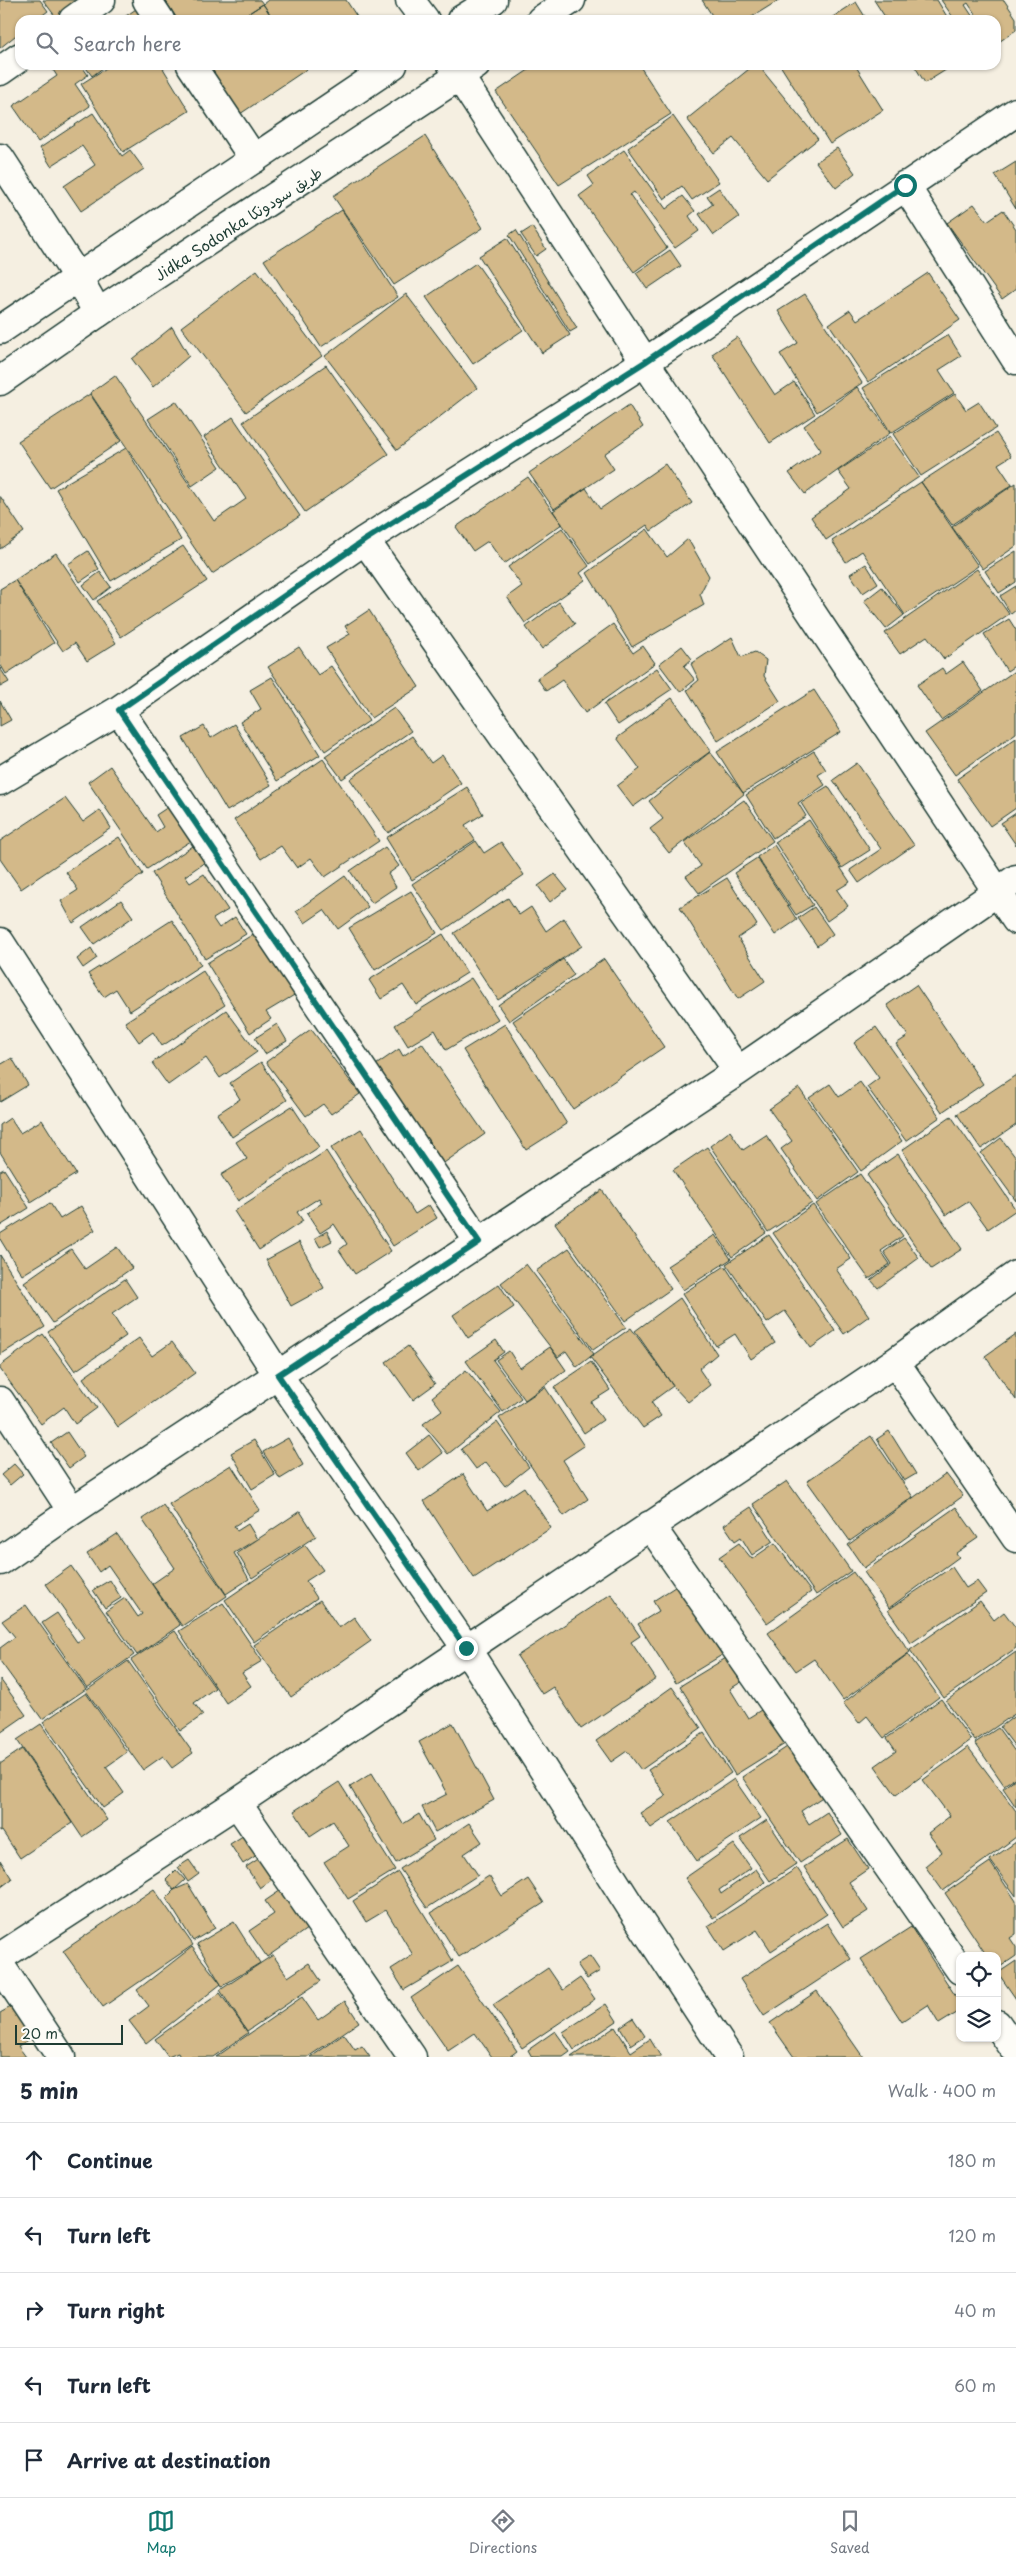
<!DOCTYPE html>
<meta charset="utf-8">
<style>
:root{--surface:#fff;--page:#f2f2f3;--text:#1f2937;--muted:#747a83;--line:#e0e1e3;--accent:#0f766e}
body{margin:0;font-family:"Playpen Sans","Playpen Sans Arabic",sans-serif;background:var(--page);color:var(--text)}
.controls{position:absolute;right:15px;bottom:15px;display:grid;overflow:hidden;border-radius:10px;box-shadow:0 1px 4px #0004}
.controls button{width:45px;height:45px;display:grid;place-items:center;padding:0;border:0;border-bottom:1px solid var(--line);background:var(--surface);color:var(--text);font:25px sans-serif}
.scale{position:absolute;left:15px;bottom:12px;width:108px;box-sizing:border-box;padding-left:5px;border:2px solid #1f3d34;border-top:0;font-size:14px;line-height:18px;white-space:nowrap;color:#1f3d34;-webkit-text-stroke:4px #fdfcf7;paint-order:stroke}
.stop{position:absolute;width:15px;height:15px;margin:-11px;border:4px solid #0f766e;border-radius:50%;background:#fff}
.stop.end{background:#0f766e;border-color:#fff;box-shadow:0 1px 5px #0008}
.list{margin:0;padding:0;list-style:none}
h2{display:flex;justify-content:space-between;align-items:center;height:65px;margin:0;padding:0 20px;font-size:21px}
h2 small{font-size:16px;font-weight:400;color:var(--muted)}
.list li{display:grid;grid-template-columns:32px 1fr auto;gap:15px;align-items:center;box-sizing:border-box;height:75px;padding:0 20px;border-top:1px solid var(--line)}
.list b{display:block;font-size:19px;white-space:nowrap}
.list em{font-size:16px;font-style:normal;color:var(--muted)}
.icon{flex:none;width:28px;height:28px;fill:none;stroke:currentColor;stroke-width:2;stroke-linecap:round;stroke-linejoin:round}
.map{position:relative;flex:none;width:1016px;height:2057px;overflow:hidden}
.search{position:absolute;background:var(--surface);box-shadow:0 1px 4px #0004;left:15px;right:15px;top:15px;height:55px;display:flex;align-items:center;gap:12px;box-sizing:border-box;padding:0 18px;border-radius:15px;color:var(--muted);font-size:19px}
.sheet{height:440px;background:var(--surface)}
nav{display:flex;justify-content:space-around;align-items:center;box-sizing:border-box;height:70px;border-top:1px solid var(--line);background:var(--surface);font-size:14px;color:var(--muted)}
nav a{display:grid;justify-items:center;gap:2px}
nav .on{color:var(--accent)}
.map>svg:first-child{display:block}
.building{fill:#d3b989;stroke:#1f3d34}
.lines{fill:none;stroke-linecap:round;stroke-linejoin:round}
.minor-casing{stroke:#1f3d34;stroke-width:31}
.major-casing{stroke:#1f3d34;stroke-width:31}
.minor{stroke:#fdfcf7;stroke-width:28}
.major{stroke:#fdfcf7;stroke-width:28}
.route{stroke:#0f766e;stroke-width:6}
.labels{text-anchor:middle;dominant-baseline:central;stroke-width:4;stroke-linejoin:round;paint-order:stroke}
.street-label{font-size:15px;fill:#1f3d34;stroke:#fdfcf7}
</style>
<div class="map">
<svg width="1016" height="2057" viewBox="0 0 1016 2057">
<rect width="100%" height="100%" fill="#f5efe1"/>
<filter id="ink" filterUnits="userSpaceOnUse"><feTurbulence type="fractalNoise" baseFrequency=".02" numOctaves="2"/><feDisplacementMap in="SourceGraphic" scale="10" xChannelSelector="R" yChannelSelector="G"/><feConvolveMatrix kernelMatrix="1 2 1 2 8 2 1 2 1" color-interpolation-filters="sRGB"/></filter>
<g filter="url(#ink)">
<!-- building -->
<path class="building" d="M0 0H40L48 11 36 20H20V32L0 48Z
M43 0H88L58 20Z
M165 0H260L263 4 238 20H178Z
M268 0H346L359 20H274L263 4Z
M702 0H779L747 20H715Z
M874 0H937L949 20H887Z
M941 0H1004L1016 18V30L996 44V20H979L968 3 965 5 975 20H955Z
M856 2 867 20H828Z
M263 4 274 20H238Z
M139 7 149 20H120Z
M50 65H81L88 75 75 84 90 106 38 142 13 106 57 76Z
M84 65H107L92 76Z
M111 65H161L189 111 123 152 81 84Z
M208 65H304L307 69 240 114Z
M536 65H639L671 114 559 185 496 92Z
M754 65H758L818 139 767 179 733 138 714 153 687 119Z
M780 65H855L883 110 830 144Z
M914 65H947L949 68 925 83Z
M93 113 122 156 130 150 144 169 81 211 64 186 95 165 82 146 51 166 40 148Z
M673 116 719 182 692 200 682 186 664 199 628 148Z
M425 136 483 228 394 285 333 196Z
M837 148 855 173 836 188 816 162Z
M624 150 666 209 683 196 695 211 689 216 699 231 675 248 634 192 630 195 667 248 634 272 579 196 594 185 588 176Z
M1016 162V209L995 175Z
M719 188 739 217 714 235 699 214 713 204 707 196Z
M974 204 987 221 1003 210 1016 229V289L1002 299 947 223Z
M342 210 398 297 321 347 264 260Z
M532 227 546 249 536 256 521 234Z
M516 230 577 328 570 332 509 235Z
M507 238 570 335 542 353 479 256Z
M670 250 681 266 647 289 636 273Z
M476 263 523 330 473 364 426 297Z
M257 270 322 356 246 412 181 327Z
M928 273 960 320 868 382 829 324 850 310 857 320Z
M406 294 477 388 397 450 325 356Z
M805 294 862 383 817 412 780 354 798 343 778 311Z
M172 327 189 356 153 387 132 359Z
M948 335 961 356 939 370 954 393 891 433 863 388Z
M737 337 775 395 794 382 815 414 770 443 712 354Z
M326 365 389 454 305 512 243 422Z
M115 375 214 521 246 499 204 437 233 417 300 516 212 574 90 393Z
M857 387 890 433 805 494 789 473 821 450 804 426Z
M90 394 121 441 50 488 18 441Z
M955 394 966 410 979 402 996 428 921 476 893 434Z
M176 401 220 467 192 486 148 419Z
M629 405 643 427 604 454 614 469 554 509 529 473Z
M996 433 1011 456 998 464 1012 485 952 525 921 482Z
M890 436 919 477 826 540 811 517 851 489 838 471Z
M126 448 181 540 111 581 56 489Z
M665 464 692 503 651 531 647 525 590 564 553 511 586 488 600 509Z
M528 477 562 524 504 564 488 541 473 551 456 527Z
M921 482 978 566 905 615 862 551 846 562 832 541Z
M1016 483V546L983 569 952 527Z
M0 496 24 532 0 549Z
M562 528 589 566 580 573 585 580 525 623 507 597 522 586 508 567Z
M647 529 667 557 688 539 709 576 700 594 704 605 632 647 587 573Z
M183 546 207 581 121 637 97 601Z
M88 551 99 569 80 582 68 564Z
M1016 551V582L999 593 985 571Z
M56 553 116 643 87 661 75 643 63 651 15 580Z
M866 564 878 583 863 593 850 574Z
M977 569 1009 614 944 659 927 636 900 654 885 633Z
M100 572 111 587 94 600 83 585Z
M15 580 54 643 6 674 0 664V589Z
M1016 586V610L1011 614 1000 596Z
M882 587 904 615 886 629 864 601Z
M559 602 575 624 542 649 526 627Z
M369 610 419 687 371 718 326 648 350 634 345 626Z
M1009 619 1016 630V665L1007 671 984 634Z
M613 624 633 653 643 646 655 663 585 713 562 680 546 691 537 678Z
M732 637 741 657 755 652 766 660 764 676 780 701 718 741 687 690 699 680 691 664Z
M682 646 692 659 684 666 695 680 680 692 659 664Z
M299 647 318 675 331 666 369 721 325 751 268 667Z
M963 662 983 691 941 720 917 685 942 668 946 674Z
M0 668 9 682 0 687Z
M657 668 672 689 618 725 604 704Z
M1016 670V733L955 775 925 733Z
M272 677 320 755 277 781 240 722 261 709 250 690Z
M814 690 841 732 743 793 717 752Z
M672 698 711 751 633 807 617 786 640 769 617 738Z
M0 701 11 720 0 726Z
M394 708 411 731 342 779 325 756Z
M234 724 271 785 227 811 183 738 204 726 211 738Z
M412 736 431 763 442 755 461 783 388 833 350 779Z
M1016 738V808L990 826 957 779Z
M814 751 826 770 818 775 825 785 798 803 806 816 773 838 746 795Z
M710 752 744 794 669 853 650 829 663 819 649 801Z
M323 759 379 841 325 877 311 858 297 868 281 846 261 859 234 820Z
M857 763 914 845 859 883 850 870 881 849 833 780Z
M110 766 156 832 163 827 156 815 171 805 194 839 147 869 88 782Z
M828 786 870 850 842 868 801 803Z
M467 787 483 814 465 825 475 840 412 880 386 838Z
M65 798 83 822 100 810 111 828 21 889 0 859V841Z
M744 800 773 841 699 893 686 876 701 866 684 842Z
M1016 813V845L1001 823Z
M809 820 850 882 837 890 848 906 827 921 775 842Z
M119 837 143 874 73 923 61 901 78 890 66 872Z
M476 841 484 853 501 842 524 875 444 930 412 884Z
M774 845 813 905 796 915 757 857Z
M193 846 205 862 185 876 190 883 204 874 228 910 213 919 219 928 235 917 246 934 205 959 152 873Z
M385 847 399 866 388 874 396 887 372 903 350 871Z
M757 858 797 920 775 935 734 873Z
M555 874 567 889 550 902 538 886Z
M345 876 368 907 338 929 324 910 305 923 296 911Z
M727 878 757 925 738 938 765 981 738 999 680 907Z
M411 891 437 933 375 970 349 928Z
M508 898 519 915 531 907 546 931 564 918 582 946 498 1000 454 933Z
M121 900 133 917 94 944 82 927Z
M814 907 833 934 817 946 798 918Z
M172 920 201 965 130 1011 116 989 104 997 88 974Z
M255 933 267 954 274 949 301 991 266 1012 271 1019 250 1033 207 963Z
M443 934 467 973 416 1005 403 985 381 999 369 980Z
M91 948 97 958 83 968 77 959Z
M563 959 574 975 509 1021 498 1005Z
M604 959 664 1047 573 1109 513 1021Z
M203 971 225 1005 162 1046 153 1032 139 1042 125 1022Z
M471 978 498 1019 446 1050 435 1030 408 1046 395 1025Z
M916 985 983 1084 942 1112 896 1044 908 1036 887 1005Z
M226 1010 257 1052 220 1078 206 1058 168 1085 152 1063Z
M277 1024 287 1041 265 1054 255 1038Z
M505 1024 567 1124 526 1150 463 1050Z
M876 1027 940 1117 906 1141 867 1087 879 1078 854 1043Z
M311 1029 360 1094 331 1114 323 1104 306 1116 266 1062Z
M422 1043 485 1134 441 1165 370 1069 399 1049 403 1056Z
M12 1058 28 1085 0 1102V1065Z
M261 1062 287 1100 232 1137 217 1114 240 1099 230 1083Z
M1016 1075V1125L981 1149 957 1114Z
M860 1082 902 1141 861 1171 809 1098 830 1084 839 1097Z
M799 1088 858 1172 817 1201 781 1149 792 1141 769 1109Z
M292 1106 319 1147 238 1201 221 1175 247 1159 236 1142Z
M951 1116 1016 1210 988 1229 968 1201 946 1215 902 1150Z
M10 1118 20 1133 42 1120 76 1174 31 1202 0 1152V1125Z
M361 1129 415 1214 429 1205 437 1218 393 1246 331 1148Z
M730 1131 743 1150 766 1135 812 1203 768 1232 710 1146Z
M1001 1138 1016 1158V1201L981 1153Z
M707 1147 766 1233 732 1257 673 1170Z
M326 1151 391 1251 355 1274 339 1250 347 1244 334 1224 320 1233 307 1213 322 1203 319 1198 297 1212 303 1221 259 1250 234 1211Z
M898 1154 962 1249 931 1269 867 1175Z
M4 1169 29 1208 0 1226V1171Z
M860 1174 903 1236 881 1251 890 1264 869 1279 816 1204Z
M602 1190 671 1289 625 1321 555 1223Z
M50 1203 60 1219 81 1206 95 1230 22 1275 0 1239V1234Z
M813 1205 851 1259 836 1269 869 1316 844 1334 773 1233Z
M327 1231 332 1241 320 1247 315 1238Z
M715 1235 731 1259 683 1290 667 1266Z
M769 1235 835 1331 811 1348 785 1311 767 1323 726 1264Z
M904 1238 919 1258 878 1288 871 1280 892 1264 884 1252Z
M299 1242 324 1288 291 1306 266 1260Z
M117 1247 132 1268 53 1323 24 1282 71 1249 85 1269Z
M569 1248 626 1327 593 1350 536 1271Z
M0 1255 45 1327 0 1355Z
M526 1264 594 1354 577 1367 566 1351 558 1357 501 1283Z
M725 1266 775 1343 751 1359 735 1334 716 1346 682 1294Z
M125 1279 137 1297 112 1314 126 1336 75 1371 48 1332Z
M499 1284 514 1307 468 1338 453 1315Z
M680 1298 717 1354 699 1369 710 1385 688 1402 673 1386 635 1331Z
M631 1328 673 1386 651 1402 661 1416 643 1428 590 1357Z
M43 1334 97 1408 75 1424 64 1407 41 1424 0 1369V1366Z
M1016 1334V1400L985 1356Z
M139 1338 152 1356 172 1342 195 1373 118 1427 83 1378Z
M496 1340 504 1352 493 1360 521 1398 503 1412 466 1361Z
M408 1346 435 1384 413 1400 386 1362Z
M550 1347 566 1370 525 1400 496 1360 509 1351 520 1368Z
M591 1362 610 1390 591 1402 603 1420 584 1433 554 1387Z
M466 1370 501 1412 448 1454 423 1424 442 1410 432 1397Z
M545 1387 584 1446 563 1460 588 1499 564 1516 499 1418Z
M497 1422 529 1467 505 1486 486 1462 476 1469 461 1449Z
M889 1431 916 1474 904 1481 877 1439Z
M67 1432 84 1457 69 1468 51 1443Z
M429 1435 443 1453 419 1471 406 1453Z
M871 1436 913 1497 850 1541 807 1481Z
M288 1438 303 1465 280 1479 263 1452Z
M254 1440 275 1475 252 1489 231 1453Z
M14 1464 23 1474 10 1485 1 1475Z
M231 1465 260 1510 234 1526 237 1531 248 1524 257 1539 234 1553 249 1579 226 1594 169 1504Z
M463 1474 487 1511 524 1487 551 1528 474 1578 424 1501Z
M946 1474 963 1496 864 1568 848 1545Z
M787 1481 851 1571 816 1595 753 1504Z
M163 1505 227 1596 182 1626 152 1584 175 1568 142 1519Z
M751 1507 773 1541 752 1555 741 1537 735 1541 724 1525Z
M956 1507 978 1538 956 1553 959 1557 889 1608 864 1572Z
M300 1511 316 1536 252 1578 237 1553Z
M117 1534 180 1625 137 1655 106 1611 125 1598 138 1617 142 1614 108 1565 99 1572 87 1554Z
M739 1543 752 1559 775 1543 811 1592 767 1623 719 1557Z
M305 1545 323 1570 306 1581 317 1598 254 1642 225 1600Z
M71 1566 134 1655 87 1688 42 1623 57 1613 77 1642 84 1638 46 1584Z
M952 1567 966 1588 977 1581 986 1593 911 1643 888 1610Z
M853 1572 910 1652 843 1700 814 1659 796 1671 768 1633Z
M110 1580 121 1598 105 1608 93 1590Z
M678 1585 722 1655 676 1683 638 1624 659 1611 653 1601Z
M611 1594 640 1636 631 1642 656 1679 581 1729 553 1687 542 1694 517 1656Z
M320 1600 339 1628 354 1617 371 1641 291 1697 254 1645Z
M980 1601 994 1620 1004 1612 1016 1628V1648L944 1698 910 1650Z
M223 1603 262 1661 242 1673 251 1686 226 1703 179 1631Z
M26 1605 86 1689 42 1719 0 1661V1648L15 1637 2 1621Z
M175 1631 215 1688 194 1703 203 1715 180 1731 131 1660Z
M1016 1652V1713L975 1741 946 1701Z
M908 1654 939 1697 884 1738 867 1716 859 1723 843 1703Z
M731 1655 746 1679 730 1689 748 1718 766 1707 788 1742 735 1775 680 1686Z
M128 1661 193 1753 172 1768 163 1756 143 1770 86 1691Z
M0 1679 26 1715 0 1733Z
M672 1687 701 1728 641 1770 627 1751 611 1762 596 1741Z
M86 1693 127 1752 106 1767 124 1793 103 1808 43 1722Z
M941 1699 971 1740 896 1795 875 1766 896 1751 887 1738Z
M1016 1715V1748L1000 1727Z
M453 1723 494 1800 435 1832 422 1807 447 1794 419 1742Z
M41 1724 107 1820 82 1837 17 1740Z
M998 1728 1016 1753V1777L1004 1785 975 1743Z
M704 1733 731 1773 651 1828 640 1813 666 1796 648 1770Z
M790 1745 824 1796 801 1811 809 1824 827 1812 842 1835 800 1863 742 1777Z
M968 1747 1016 1811V1837L943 1891 925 1866 942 1852 928 1833 950 1816 923 1780Z
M22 1749 72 1823 20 1858 2 1831 0 1832V1764Z
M372 1773 403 1824 419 1814 434 1840 396 1863 350 1787Z
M1016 1778V1807L1003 1788Z
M734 1779 761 1818 697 1861 670 1822Z
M339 1782 395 1870 348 1899 324 1862 349 1846 333 1821 310 1836 294 1811Z
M767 1820 796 1864 770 1881 740 1838Z
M469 1823 482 1842 464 1854 478 1875 427 1908 400 1869Z
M249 1832 263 1851 243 1864 230 1844Z
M848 1839 868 1869 849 1882 868 1911 843 1927 804 1867Z
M1016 1842V1896L990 1860Z
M734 1844 751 1868 719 1890 721 1894 756 1869 765 1882 713 1918 685 1878Z
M266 1854 280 1874 260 1888 246 1867Z
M0 1860 12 1879 0 1888Z
M189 1860 199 1874 188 1882 178 1867Z
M990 1862 1016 1901V1934L1010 1938 1016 1947V1956L997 1969V1956H987L945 1893Z
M797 1868 827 1914 771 1951 757 1930 724 1951 708 1926Z
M176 1870 185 1880 174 1890 166 1880Z
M398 1872 453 1961 404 1990 391 1969 413 1955 386 1910 366 1922 353 1901Z
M489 1876 502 1896 528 1879 544 1903 459 1957 431 1913Z
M188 1884 215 1928 193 1941 166 1898 174 1890Z
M287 1886 314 1924 267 1957 249 1931 274 1914 265 1901Z
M154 1889 193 1945 103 2007 63 1951Z
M234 1922 260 1963 222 1986 197 1944Z
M827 1923 851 1959 764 2016 740 1979Z
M911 1927 960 2003V2011L939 2024 928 2005 902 2022 861 1959Z
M192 1947 221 1984 146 2043 129 2021 149 2006 137 1990Z
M273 1955 288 1977 309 1963 321 1981 247 2031 220 1990Z
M590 1956 600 1971 587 1979 577 1964Z
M1016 1961V1999L998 1973Z
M458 1966 517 2051 509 2057H492L475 2033 448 2051 411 1998Z
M548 1968 563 1990 580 1978 595 1999 522 2048 493 2005Z
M817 1991 863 2057H794L770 2023Z
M220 1993 248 2033 213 2057H180L178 2053 168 2057 155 2039Z
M302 1997 318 2020 345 2001 359 2022 308 2057H216Z
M16 2004 34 2037 18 2046 26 2057H0V2013Z
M606 2004 617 2021 574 2050 563 2032Z
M633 2018 645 2036 631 2045 620 2027Z
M615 2027 631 2052 650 2039 661 2057H571Z
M555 2031 570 2052 563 2057H532L528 2050Z
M344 2034 355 2050 362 2046 370 2057H311Z"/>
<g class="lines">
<defs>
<path id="minor" d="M147 0 160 20
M410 0 425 20
M73 20 101 0
M191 65 254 159
M452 65 645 362 1016 920
M0 71 20 57
M0 158 78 278 98 313
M905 185 1016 360
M365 540 738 1071
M119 710 479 1242
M0 781 119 710 365 540 645 362 1016 112
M0 942 278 1375 466 1648 641 1923 729 2057
M895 1362 1016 1538
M0 1401 72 1511
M650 1525 960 1970
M0 1561 72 1511 738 1071 1016 879
M237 1803 412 2057
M0 1957 237 1803 895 1362 1016 1275
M0 1965 61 2057
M997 2024 1013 2047"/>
<path id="major" d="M461 20 493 0
M541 20 571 0
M0 330 393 65
M0 381 98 313 476 65"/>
</defs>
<!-- minor casing -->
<use href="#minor" class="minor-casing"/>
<!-- major casing -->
<use href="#major" class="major-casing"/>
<!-- minor -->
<use href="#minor" class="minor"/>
<!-- major -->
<use href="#major" class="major"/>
</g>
</g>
<g class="lines" filter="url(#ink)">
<!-- route -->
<path class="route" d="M466 1648 278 1375 479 1242 119 710 365 540 645 362 905 185"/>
</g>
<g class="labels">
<!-- street labels -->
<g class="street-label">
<text transform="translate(238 223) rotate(-33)">Jidka Sodonka طريق سودونكا</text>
</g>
</g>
</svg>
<div class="controls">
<button><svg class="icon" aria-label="locate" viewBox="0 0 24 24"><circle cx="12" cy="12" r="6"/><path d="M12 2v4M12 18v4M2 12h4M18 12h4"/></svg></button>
<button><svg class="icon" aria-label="layers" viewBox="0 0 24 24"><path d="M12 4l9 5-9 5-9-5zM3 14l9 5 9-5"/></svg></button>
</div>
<div class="scale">20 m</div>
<div class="stop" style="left:905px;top:185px"></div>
<div class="stop end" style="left:466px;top:1648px"></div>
<div class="search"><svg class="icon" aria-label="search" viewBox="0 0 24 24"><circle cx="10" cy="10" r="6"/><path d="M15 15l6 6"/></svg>Search here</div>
</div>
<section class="sheet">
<h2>5 min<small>Walk · 400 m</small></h2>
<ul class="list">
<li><svg class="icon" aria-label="ahead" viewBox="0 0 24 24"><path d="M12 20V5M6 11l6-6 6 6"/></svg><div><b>Continue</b></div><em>180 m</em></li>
<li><svg class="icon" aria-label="left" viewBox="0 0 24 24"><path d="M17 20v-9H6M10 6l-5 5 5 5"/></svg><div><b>Turn left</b></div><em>120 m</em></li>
<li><svg class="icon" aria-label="right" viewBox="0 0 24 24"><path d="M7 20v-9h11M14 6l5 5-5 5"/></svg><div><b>Turn right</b></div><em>40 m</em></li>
<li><svg class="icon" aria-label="left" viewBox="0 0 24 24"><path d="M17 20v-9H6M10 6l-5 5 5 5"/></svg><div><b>Turn left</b></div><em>60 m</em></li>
<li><svg class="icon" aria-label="arrive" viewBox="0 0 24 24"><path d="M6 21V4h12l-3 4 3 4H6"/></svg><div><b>Arrive at destination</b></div></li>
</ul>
</section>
<nav>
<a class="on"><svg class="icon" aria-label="map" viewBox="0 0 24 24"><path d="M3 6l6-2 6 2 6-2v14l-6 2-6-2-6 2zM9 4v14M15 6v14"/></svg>Map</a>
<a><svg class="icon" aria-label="directions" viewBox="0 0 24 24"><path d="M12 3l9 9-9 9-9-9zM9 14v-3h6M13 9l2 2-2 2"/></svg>Directions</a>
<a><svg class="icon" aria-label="saved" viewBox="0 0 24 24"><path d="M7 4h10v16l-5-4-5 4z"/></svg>Saved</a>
</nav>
